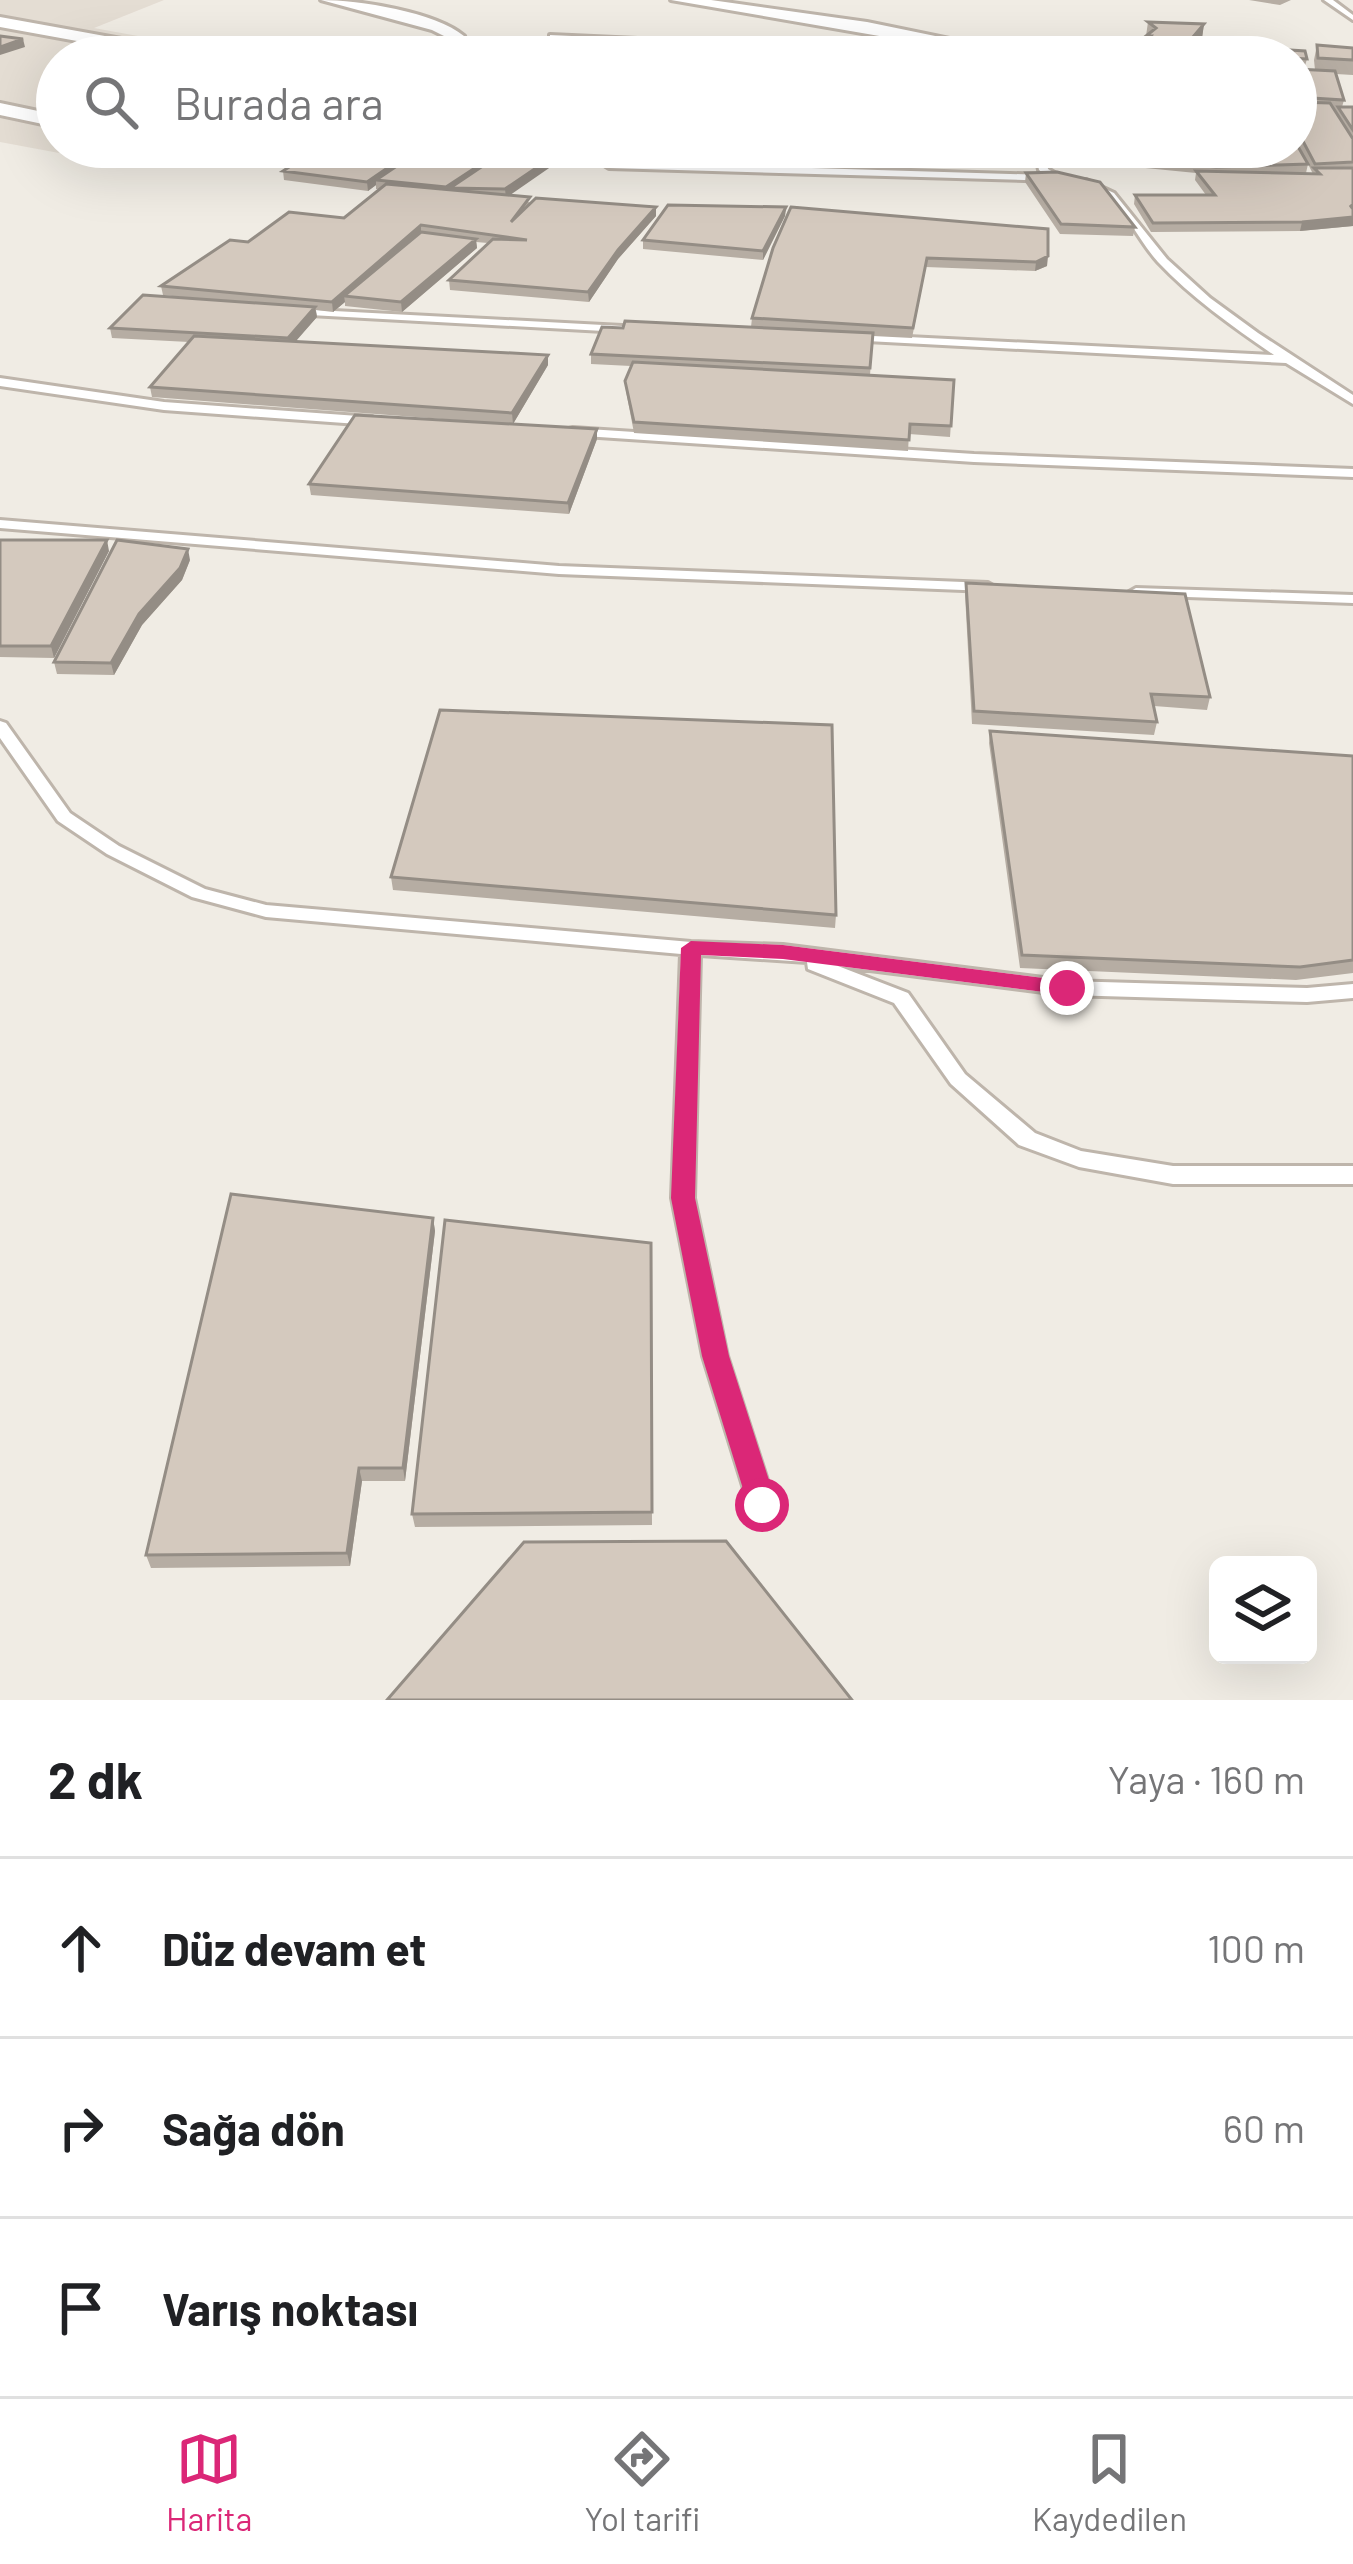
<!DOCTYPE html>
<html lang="tr">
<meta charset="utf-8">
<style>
:root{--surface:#fff;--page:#f2f2f2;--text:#202124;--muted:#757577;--line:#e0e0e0;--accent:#db2777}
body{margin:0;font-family:Barlow,sans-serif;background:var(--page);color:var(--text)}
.controls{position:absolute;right:36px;bottom:36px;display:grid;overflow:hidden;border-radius:18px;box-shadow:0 12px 48px #0002}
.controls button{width:108px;height:108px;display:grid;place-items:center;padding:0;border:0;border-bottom:3px solid var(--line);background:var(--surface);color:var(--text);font:60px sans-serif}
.stop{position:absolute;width:36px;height:36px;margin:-27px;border:9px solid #db2777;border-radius:50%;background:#fff}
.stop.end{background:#db2777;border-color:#fff;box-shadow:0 3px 12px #0008}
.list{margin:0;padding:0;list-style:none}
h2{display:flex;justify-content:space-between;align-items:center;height:156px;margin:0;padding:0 48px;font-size:51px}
h2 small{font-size:39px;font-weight:400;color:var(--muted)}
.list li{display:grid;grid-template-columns:78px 1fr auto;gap:36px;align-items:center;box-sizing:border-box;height:180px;padding:0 48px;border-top:3px solid var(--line)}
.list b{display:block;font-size:45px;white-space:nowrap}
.list em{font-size:39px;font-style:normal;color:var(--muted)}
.icon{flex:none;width:66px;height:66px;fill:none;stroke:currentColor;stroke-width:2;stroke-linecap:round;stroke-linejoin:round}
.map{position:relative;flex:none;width:1353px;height:1700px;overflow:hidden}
.search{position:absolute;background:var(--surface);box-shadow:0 12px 48px #0002;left:36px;right:36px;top:36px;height:132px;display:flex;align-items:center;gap:30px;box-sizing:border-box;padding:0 42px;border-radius:66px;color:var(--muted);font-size:45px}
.sheet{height:696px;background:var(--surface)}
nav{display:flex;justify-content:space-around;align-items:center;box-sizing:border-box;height:168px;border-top:3px solid var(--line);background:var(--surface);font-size:33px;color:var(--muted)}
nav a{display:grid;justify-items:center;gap:6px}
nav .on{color:var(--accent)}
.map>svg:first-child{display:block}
.residential{fill:#e4ddd3}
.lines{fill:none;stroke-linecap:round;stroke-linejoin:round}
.service-casing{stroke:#beb5ab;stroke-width:6}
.minor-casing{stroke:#beb5ab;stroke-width:6}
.service{fill:#fff;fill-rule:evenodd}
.minor{fill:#fff;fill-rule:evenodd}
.wall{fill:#b6ada3}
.shaded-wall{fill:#948d85}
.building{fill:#d4c9be;stroke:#948d85;stroke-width:3}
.route{fill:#db2777}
</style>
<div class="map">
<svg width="1353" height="1700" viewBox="0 0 1353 1700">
<rect width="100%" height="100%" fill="#f0ece4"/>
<!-- residential -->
<path class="residential" d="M0 0H164L94 28 193 46 219 57H57V147H83L59 153 0 142Z"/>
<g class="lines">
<defs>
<path id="service" d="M1324 0H1333L1353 15V20Z
M1054 147H1064L1047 161 1048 169 1063 178 1058 181 609 168 604 165 609 162 1046 175 1039 170 1037 160Z
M1086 180 1114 193 1167 259 1210 298 1258 333 1353 395V404L1286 363 848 340 842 337 848 334 1274 355C1233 327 1192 298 1158 262 1139 241 1128 213 1106 196 1098 190 1089 187 1081 183Z
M296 309 622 326 628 329 622 332 292 314 290 312Z
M0 378 164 402 372 417 378 421 372 425 164 410 0 386Z
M573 428 974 454 1353 469V477L974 462 569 435V429Z
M0 520 559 566 988 583 995 587 988 591 559 574 0 528Z
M1136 588 1353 595V603L1131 595 1129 592Z
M0 721 6 723 70 813 119 846 205 889 266 905 691 942 783 945 1067 981 1307 988 1353 984V998L1307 1002 1067 995 838 966 908 993 965 1074 1035 1133 1081 1151 1173 1166H1353V1184H1173L1079 1167 1019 1145 951 1084 894 1003 808 969 807 962 700 955 694 1198 727 1356 775 1505 771 1514 762 1517 753 1514 749 1505 703 1356 672 1198 681 954 266 917 192 897 107 854 58 821 0 738Z"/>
<path id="minor" d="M321 0C359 0 435 12 464 36L450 39 432 30Z
M671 0H711L867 22 1037 57H1001Z
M0 17 193 52 202 57H165L0 27Z
M550 35 925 52 934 57H827L556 43 550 41Z
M0 103 57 115V127L0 115Z"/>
</defs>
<!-- service casing -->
<use href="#service" class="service-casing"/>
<!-- minor casing -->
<use href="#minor" class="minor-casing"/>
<!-- service -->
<use href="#service" class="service"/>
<!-- minor -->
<use href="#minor" class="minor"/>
</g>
<!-- wall -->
<path class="wall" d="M1249 0H1291L1280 5Z
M1148 22 1204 24 1202 38 1186 57H1168L1145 55 1146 51 1144 50Z
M1317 45 1353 48V75L1336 74 1344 100 1342 107H1353V226L1300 231 1151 232 1134 204 1135 195H1206L1195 180 1196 173 1125 166 1115 147H1296L1308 164 1306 173 1313 174 1296 140V57H1241L1243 47 1307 59 1304 69 1315 70 1314 60Z
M320 147H578L509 195 531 203 656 207V216L618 259 589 302 450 290 449 280 488 243 476 242 477 248 402 312 345 306V302L333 312 316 310 317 317 295 341 548 365 513 424 597 429V439L569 514 311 495 309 484 508 424 152 397 150 387 189 342 112 338 110 328 201 299 163 295 161 286 248 242 344 218 380 189H376V185L368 191 284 180 283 171Z
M1026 173 1135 227 1133 236 1060 234 1025 182Z
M786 207 785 216 763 260 643 249V240Z
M1048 229 1047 266 1035 271 926 267 912 338 873 336 870 375 954 380 950 437 909 434 908 451 634 433 626 391 625 381 631 366 591 364V354L623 328 751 327 752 318 773 248Z
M0 540 109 551 54 658 0 657Z
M190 560 182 580 142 625 114 675 57 674 54 662Z
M966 583 1210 697 1207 710 1154 706 1157 722 1154 735 972 724 965 594Z
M990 731 1353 756V973L1296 980 1020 968 989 743Z
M391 877 836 915 835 928 393 890Z
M433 1218 435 1231 405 1481H362L350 1566 151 1568 146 1555Z
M651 1243 652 1525 415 1527 412 1514Z"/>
<!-- shaded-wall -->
<path class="shaded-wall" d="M1204 24 1202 38 1185 57 1187 44Z
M23 39 25 47 0 55V47Z
M418 147H431L376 180V185L368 191 367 182Z
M507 147H520L450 188 451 193 447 196 446 187Z
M567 147 578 148 506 198 505 189Z
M656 207V216L618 259 589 302 588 292 618 250Z
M786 207 785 216 763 260V251Z
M1353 217V226L1300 231 1302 222Z
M421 225V234L344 296 345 302 333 312 332 302Z
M476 239 477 248 402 312 401 302Z
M1048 256 1047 266 1035 271 1036 262Z
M315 307 317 317 290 348 288 338Z
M548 355V365L513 424 512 413Z
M597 429V439L569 514 568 503Z
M107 540 109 551 54 658 51 646Z
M188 549 190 560 182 580 142 625 114 675 111 663 139 614Z
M433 1218 435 1231 405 1481 403 1468Z
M359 1468 362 1481 350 1566 347 1553Z"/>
<!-- building -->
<path class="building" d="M1148 22 1204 24 1187 44 1148 40 1151 36H1146L1156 28Z
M0 36 23 39 0 47Z
M1317 45 1353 48V60L1318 58Z
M1243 47 1305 51 1307 59 1243 55Z
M1296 69 1335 71 1344 100 1296 97Z
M1296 102 1330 103 1353 139V162L1315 164 1296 128Z
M1338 107H1353V130Z
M1296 143 1308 164 1216 167 1126 158 1121 147H1296Z
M320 147H418L367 182 283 171Z
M425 147H507L446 187 376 180Z
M511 147H567L505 189 450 188Z
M1314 168H1353V208L1350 205 1353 209V217L1302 222 1153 223 1135 195H1215L1196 171 1320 174Z
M1057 172 1100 182 1135 227 1061 224 1026 173Z
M386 184 530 197 511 222 536 198 656 207 618 250 588 292 449 280 493 239 527 240 421 225 332 302 161 286 230 240 248 242 289 212 344 218Z
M668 205 786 207 763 251 643 240Z
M791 207 1048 229V256L1036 262 927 258 913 328 752 318 773 248Z
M421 232 476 239 401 302 344 296Z
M143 295 315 307 288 338 110 328Z
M625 321 873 333 870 368 591 354 602 327 623 328Z
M194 336 548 355 512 413 150 387Z
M633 362 954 380 951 426 910 424 909 440 634 422 625 381Z
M355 415 597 429 568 503 309 484Z
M0 540H107L51 646H0Z
M117 540 188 549 180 568 139 614 111 663 54 662Z
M966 583 1185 594 1210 697 1151 694 1157 722 974 711Z
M440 710 832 725 836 915 391 877Z
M990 731 1353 756V960L1300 967 1022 955Z
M231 1194 433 1218 403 1468H359L347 1553 146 1555Z
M445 1220 651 1243 652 1512 412 1514Z
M726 1541 852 1700H387L524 1542Z"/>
<!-- route -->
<path class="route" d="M691 941 783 945 1067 981 1078 988 1067 995 783 959 701 955 695 1198 729 1356 777 1505 772 1514 762 1518 752 1514 748 1505 702 1356 671 1198 681 948Z"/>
</svg>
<div class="controls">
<button><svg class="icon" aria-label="layers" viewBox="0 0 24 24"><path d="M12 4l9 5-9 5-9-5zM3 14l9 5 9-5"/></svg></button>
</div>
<div class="stop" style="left:762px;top:1505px"></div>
<div class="stop end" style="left:1067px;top:988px"></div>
<div class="search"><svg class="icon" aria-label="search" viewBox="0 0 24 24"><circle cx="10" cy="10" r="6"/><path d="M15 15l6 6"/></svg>Burada ara</div>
</div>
<section class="sheet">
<h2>2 dk<small>Yaya · 160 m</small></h2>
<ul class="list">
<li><svg class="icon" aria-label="ahead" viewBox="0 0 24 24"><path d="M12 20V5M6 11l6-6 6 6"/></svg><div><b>Düz devam et</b></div><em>100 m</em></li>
<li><svg class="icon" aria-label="right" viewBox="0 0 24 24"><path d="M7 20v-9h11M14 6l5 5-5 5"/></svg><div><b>Sağa dön</b></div><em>60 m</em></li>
<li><svg class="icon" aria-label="arrive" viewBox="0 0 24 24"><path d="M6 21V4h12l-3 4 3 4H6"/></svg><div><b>Varış noktası</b></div></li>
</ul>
</section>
<nav>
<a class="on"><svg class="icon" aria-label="map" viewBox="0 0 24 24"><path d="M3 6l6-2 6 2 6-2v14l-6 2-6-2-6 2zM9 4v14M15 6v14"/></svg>Harita</a>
<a><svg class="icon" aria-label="directions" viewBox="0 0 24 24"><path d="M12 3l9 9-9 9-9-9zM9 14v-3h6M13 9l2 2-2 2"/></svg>Yol tarifi</a>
<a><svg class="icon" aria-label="saved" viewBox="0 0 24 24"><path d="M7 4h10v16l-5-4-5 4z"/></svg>Kaydedilen</a>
</nav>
